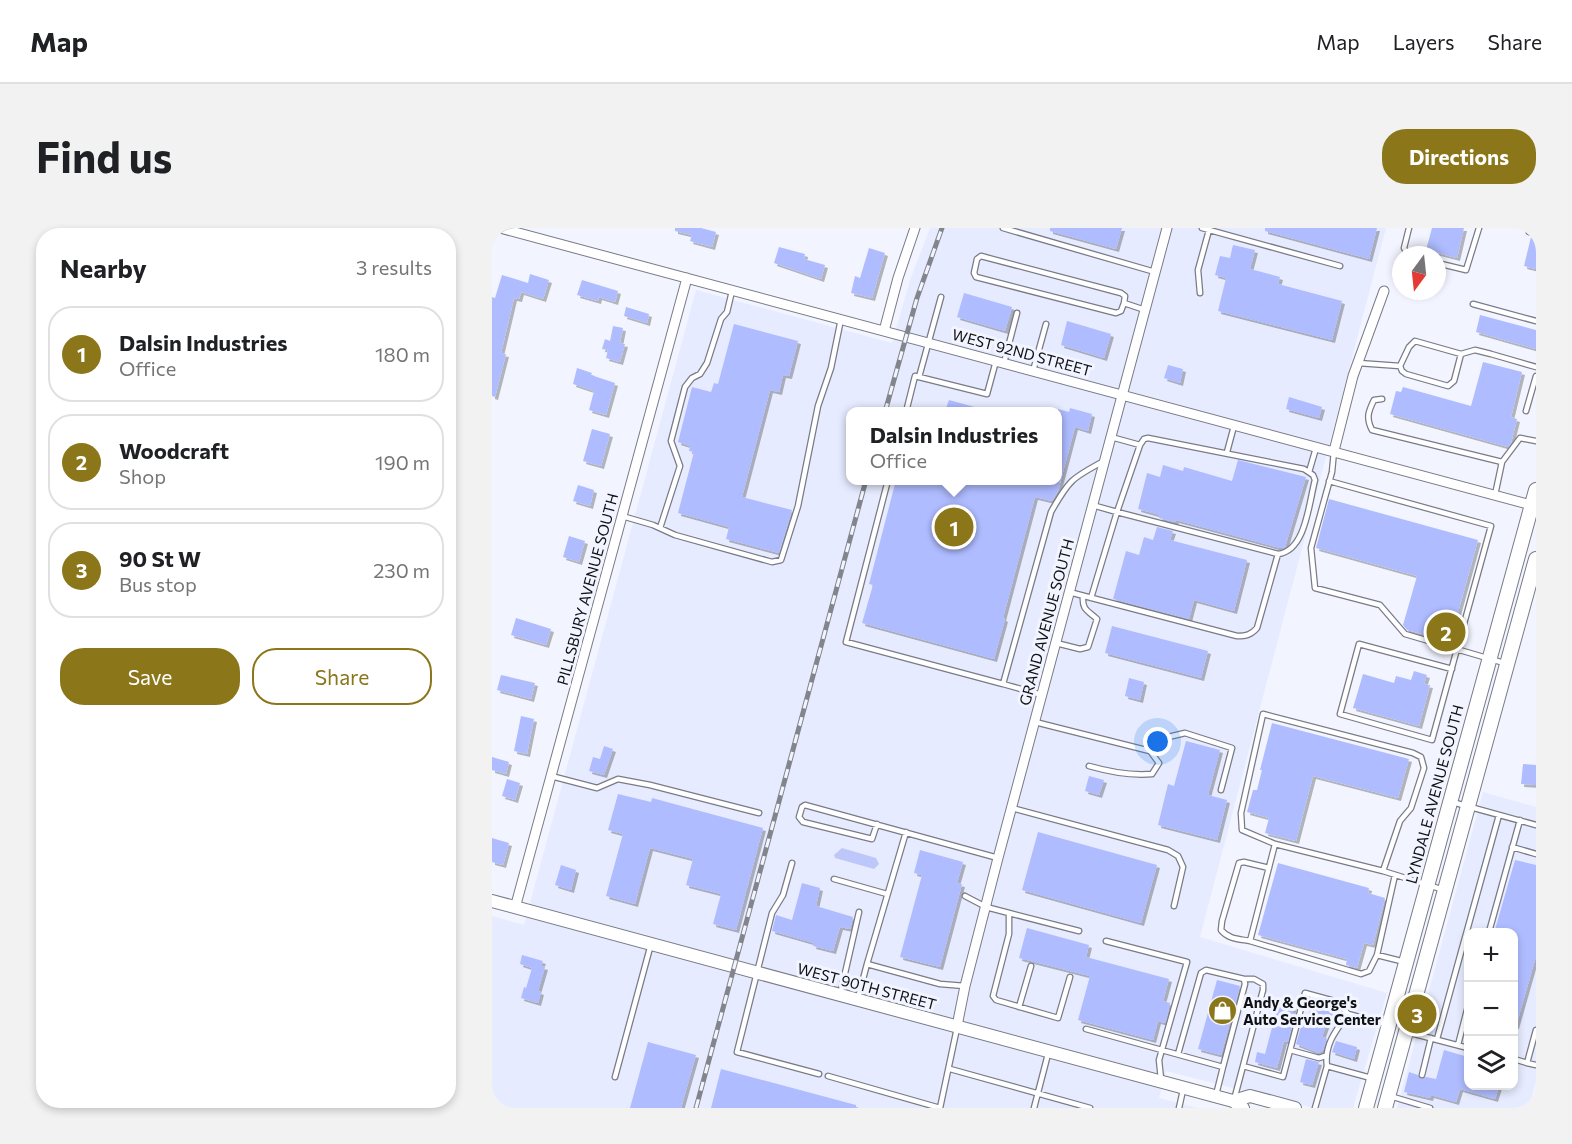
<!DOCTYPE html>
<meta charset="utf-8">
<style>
:root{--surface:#fff;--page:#f2f2f2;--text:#202124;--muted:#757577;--line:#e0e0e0;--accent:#8b761a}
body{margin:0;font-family:Commissioner,sans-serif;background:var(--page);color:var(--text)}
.controls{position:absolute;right:18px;bottom:18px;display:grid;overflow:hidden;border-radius:12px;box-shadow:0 3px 9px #0003}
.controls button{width:54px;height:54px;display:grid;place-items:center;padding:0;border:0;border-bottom:2px solid var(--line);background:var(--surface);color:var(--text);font:30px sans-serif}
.compass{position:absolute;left:900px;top:18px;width:54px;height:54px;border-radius:50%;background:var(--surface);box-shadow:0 3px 9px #0003;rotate:195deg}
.you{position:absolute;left:666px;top:514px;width:21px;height:21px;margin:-15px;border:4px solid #fff;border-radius:50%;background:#1a73e8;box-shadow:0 0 0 9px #1a73e833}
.badge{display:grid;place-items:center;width:39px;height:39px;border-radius:50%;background:var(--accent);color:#fff;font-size:20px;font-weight:700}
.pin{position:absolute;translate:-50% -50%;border:3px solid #fff;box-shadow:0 2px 6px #0006}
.popup{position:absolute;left:354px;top:179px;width:216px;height:78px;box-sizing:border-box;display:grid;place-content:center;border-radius:12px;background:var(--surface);filter:drop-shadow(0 2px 4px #0005);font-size:20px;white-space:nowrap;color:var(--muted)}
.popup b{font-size:22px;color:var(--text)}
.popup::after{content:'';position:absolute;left:50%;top:100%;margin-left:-12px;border:12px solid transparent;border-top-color:var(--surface)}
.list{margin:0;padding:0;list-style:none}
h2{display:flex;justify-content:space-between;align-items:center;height:78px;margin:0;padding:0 24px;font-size:26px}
h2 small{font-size:20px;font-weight:400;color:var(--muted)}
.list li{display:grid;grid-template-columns:39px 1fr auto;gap:18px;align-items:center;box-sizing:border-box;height:96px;margin:0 12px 12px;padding:0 12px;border:2px solid var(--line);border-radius:24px}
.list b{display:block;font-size:22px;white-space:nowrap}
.list p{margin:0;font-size:20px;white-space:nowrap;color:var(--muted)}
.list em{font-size:20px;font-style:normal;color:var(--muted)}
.actions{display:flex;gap:12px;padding:18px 24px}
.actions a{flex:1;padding:14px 0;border:2px solid var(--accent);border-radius:24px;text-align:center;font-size:21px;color:var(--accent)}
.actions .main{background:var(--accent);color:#fff}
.icon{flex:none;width:33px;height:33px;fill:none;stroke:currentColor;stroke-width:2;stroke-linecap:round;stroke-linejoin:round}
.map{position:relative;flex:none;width:1044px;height:880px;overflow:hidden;border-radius:24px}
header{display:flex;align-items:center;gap:36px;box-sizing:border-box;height:84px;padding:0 30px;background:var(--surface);border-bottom:2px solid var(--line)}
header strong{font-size:28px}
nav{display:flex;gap:33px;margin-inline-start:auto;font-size:21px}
.intro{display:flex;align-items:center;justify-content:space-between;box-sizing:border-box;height:144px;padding:0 36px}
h1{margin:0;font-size:42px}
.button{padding:15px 27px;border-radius:24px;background:var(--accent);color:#fff;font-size:21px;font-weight:700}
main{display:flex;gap:36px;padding:0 36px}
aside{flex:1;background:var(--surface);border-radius:24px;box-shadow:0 3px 9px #0003}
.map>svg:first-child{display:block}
.built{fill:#e6ebff;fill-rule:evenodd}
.water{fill:#bdc7fa}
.building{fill:#afbcff;filter:url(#shadow)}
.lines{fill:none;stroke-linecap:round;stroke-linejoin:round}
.service-casing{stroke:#797b86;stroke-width:7}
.minor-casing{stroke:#797b86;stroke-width:11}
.tertiary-casing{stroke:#797b86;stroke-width:14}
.secondary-casing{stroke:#797b86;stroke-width:16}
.service{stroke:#fff;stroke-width:4.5}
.minor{stroke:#fff;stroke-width:9}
.tertiary{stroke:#fff;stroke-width:12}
.secondary{stroke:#fff;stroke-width:14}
.rail-casing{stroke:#82858c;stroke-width:5}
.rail{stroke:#f2f5ff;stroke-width:3;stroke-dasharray:9;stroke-linecap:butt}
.labels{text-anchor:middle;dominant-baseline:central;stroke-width:6;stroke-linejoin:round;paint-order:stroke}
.street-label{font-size:15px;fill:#101115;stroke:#f2f5ff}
.poi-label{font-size:15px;font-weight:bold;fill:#101115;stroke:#f2f5ff;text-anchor:start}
</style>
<header>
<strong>Map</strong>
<nav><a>Map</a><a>Layers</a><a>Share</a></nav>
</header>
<div class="intro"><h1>Find us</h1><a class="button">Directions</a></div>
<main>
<aside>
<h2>Nearby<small>3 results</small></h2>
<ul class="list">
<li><span class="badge">1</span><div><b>Dalsin Industries</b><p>Office</p></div><em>180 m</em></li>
<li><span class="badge">2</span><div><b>Woodcraft</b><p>Shop</p></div><em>190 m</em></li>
<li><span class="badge">3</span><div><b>90 St W</b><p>Bus stop</p></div><em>230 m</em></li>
</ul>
<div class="actions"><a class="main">Save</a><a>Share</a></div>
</aside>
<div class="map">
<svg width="1044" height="880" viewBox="0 0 1044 880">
<defs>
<filter id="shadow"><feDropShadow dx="3" dy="3" stdDeviation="0" flood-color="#0004"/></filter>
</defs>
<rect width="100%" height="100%" fill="#f2f5ff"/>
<!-- built -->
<path class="built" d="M438 0H894L708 709 895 765 861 880H821L674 843 667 870 705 880H0V688L32 697 204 62 400 115 418 52ZM358 184H566V252H358Z
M991 564 1044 579V853L1037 880H905ZM976 704H1022V858H976Z"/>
<!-- water -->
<path class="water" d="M350 620 384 630 387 636 382 641 343 630 342 627Z"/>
<!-- building -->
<path class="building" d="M183 0H209L224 4 220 19 198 13 200 7 183 3Z
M558 0H630L624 21 558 3Z
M773 0H885L877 31 773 3Z
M940 0H972L965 30 934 22Z
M1039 9 1044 10V41L1032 38Z
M741 17 763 22 758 41 788 49 786 56 850 73 840 112 726 83 734 50 723 47 728 28 738 30Z
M287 19 313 26 312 31 333 37 329 51 282 35Z
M377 20 393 25 380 70 359 65 363 48 368 50Z
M38 46 57 52 51 71 29 64 27 71 22 70 9 125 14 126 3 169 0 168V69L3 70 10 47 36 55Z
M90 52 126 63 123 74 107 69 106 73 85 67Z
M472 65 520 79 513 103 465 89Z
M134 79 157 86 155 95 132 88Z
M988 87 1044 102V121L984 104Z
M575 93 619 106 612 130 569 117Z
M242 96 306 113 297 148 291 147 287 164 278 162 250 269 300 282 287 325 234 311 237 299 186 285 202 224 197 223 198 218 186 214 200 159 219 164 222 155 226 156Z
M121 98 131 100 128 115 133 116 128 134 114 130 116 122 110 121 113 111 118 113Z
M991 134 1030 144 1019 189 1025 191 1019 215 1016 219 898 186 904 163 909 164 911 159 979 178Z
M676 137 691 141 688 155 672 150Z
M85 140 100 145 99 147 123 155 114 187 97 182 102 163 81 156Z
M797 169 830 179 827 190 794 181Z
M457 172 490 181 489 183H453Z
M578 180 600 186 596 203 583 199 566 263 560 273 543 269 511 390 513 391 502 431 370 395 381 357 377 356 404 252H566V181L577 184Z
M100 201 118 206 109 238 91 233Z
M746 232 814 249 793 319 788 320 684 292 683 294 667 290 668 287 646 281 655 245 668 249 671 237 691 243 692 239 740 253Z
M86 257 102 262 98 278 81 273Z
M837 271 986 312 958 413 915 402 911 397 925 348 824 320Z
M665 299 681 303 678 312 755 332 742 383 702 372 697 391 621 371 634 323 647 327 652 309 661 312Z
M77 308 93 313 87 334 71 329Z
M24 390 59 401 54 417 19 407Z
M620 398 716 423 709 450 613 425Z
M922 443 935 447 932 456 938 457 927 498 861 480 871 446 902 455 904 448 919 452Z
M9 447 43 455 39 471 5 462Z
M637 450 652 454 648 472 633 468Z
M29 488 42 491 35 526 22 523Z
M780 495 917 531 906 570 821 548 804 613 773 605 777 590 755 584 761 562H765L770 542H768Z
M694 513 728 522 716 567 735 572 725 612 666 597 676 556 682 558Z
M112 518 121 521 112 547 97 543 101 529 108 531Z
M0 529 17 534 14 546 0 542Z
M1031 536 1044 537V557L1029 556Z
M597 548 612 552 607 567 593 563Z
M15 551 28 555 23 572 10 568Z
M126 566 159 574 160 570 271 600 244 702 221 696 229 666 194 657 201 631 158 620 143 676 114 668 131 606 116 602Z
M546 604 665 637 649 695 530 662Z
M0 610 17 615 11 637 0 634Z
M428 622 471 634 465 655 470 656 448 739 408 729 430 647 422 645Z
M1023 632 1044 637V728L1024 798H1022V705H1002Z
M786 635 877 660 876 665 893 670 881 717 872 715 865 740 854 737 855 731 766 707Z
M69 637 84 642 79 662 63 657Z
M310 655 328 660 324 678 361 689 358 701 348 699 341 723 321 718 322 715 280 703 284 687 300 692Z
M535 700 597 717 594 729 677 751 671 773 678 775 674 793 673 795 666 793 661 812 586 792 598 748 527 730Z
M30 727 51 733 49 738 53 739 46 763 49 764 46 775 29 770 32 759 34 760 40 740 28 736Z
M725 752 748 758 729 827 706 821Z
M787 773 802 777 800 785 803 786 796 814 792 813 785 840 763 834 765 824 773 826Z
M820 775 844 782 840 793 836 792 830 809 835 810 831 822 827 825 804 816 812 788 816 789Z
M844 813 865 819 862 831 840 824Z
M156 814 204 827 189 880H138Z
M952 822 976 829V858H1007L1003 871 968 861 964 874 939 867 938 870 912 864 917 844 926 847 928 851 934 849 944 851Z
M814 831 827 834 820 857 808 854Z
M229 841 364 877V880H219Z"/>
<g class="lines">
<defs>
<path id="service" d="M511 0 663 44
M710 0 848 38
M1037 4 1044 6
M916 27 912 20 917 0
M945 35 974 42 987 0
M708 65 706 42 717 2
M632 75 633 68 629 65 489 28 485 31 482 45 484 49 624 85 629 83 632 75 653 82
M981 76 1044 93
M512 135 525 85
M866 135 908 138 917 119 923 113 969 126 983 122 999 126 1044 139
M908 138 910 143 914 146 956 158 962 153 969 126
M541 143 554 96
M427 149 449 69
M890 171 882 172C876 184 874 190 880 202L1010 234
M1034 183 1044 148
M414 184 423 148 495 166 504 133
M619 209 648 217
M842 223 840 244 819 320 823 360 888 377 913 406 1012 435
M735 224 742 198
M817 244 824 220
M396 252 354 414 511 456
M837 253 999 298 965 421 940 512 848 486 867 416 960 441
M1003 267 1010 234 1028 210 1044 213
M130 288 161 297 183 307 280 334 289 332 306 278 326 178 339 140 349 91
M168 300 188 238 179 213 193 159 200 150 208 146 215 135 229 91 235 84 240 63
M577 364 745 408C754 408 759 407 765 400L786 326
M599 370 625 284 648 217 652 211 656 210 812 241 821 247 823 252C817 274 814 323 786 326L625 284 600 277
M564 415 588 421 596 419 605 391C595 382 590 382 591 368
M550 467 511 456 559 284C577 252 580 250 612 233
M543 494 658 523 667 535 660 546C638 548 618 544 597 538
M658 523 672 510 693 505 740 520 729 562
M59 548 105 560 126 551 158 557 267 585
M960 574 1044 597
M520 580 676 622 686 628 691 639 682 678
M385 596 380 611 311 594 307 589 310 579 313 577 506 630
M783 616 750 602 749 585 771 486 921 525 929 529 932 540 919 580 908 593 891 643
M1020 619 1044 626
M300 635 291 667 280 685 245 824 327 846
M342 651 395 666
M473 668 494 679 517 685
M997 704 1028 592
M614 713 695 734 667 832 669 851
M758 713C747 711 736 711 729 702L730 693 747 635 752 634 777 640
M885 727 903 647
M913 734 885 727 877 743 869 746 758 713 783 616 891 643 952 662
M375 736 414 604
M578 749 566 790 504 772 501 768 517 706V685L587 703
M348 767 367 684
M366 770 375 736 448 756 473 758
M527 779 539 738
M594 801 731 839 724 867
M915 804 976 820
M945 811 1007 587
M966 817 976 778
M798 822 827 830 833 828
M686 826 709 745 714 742 752 751 753 756 731 839
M1022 831 1035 835 1044 802
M1035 835 1044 837
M751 838 771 762V756L762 751H752
M835 838C832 817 844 802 856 786
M458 841 598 880
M930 847 939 810
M336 848 448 880 465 800
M123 849 159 716
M898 868 938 880
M742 872 751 838 791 849 813 765 846 774 856 786 894 796
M542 880 556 826
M687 880 691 862
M823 880 835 838 879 850"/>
<path id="minor" d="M8 0 1043 278
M392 103 406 50 423 0
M842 223 861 148 892 63
M23 680 195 50
M465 798 473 758 506 630 675 0"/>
<path id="tertiary" d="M0 673 741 873 751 880
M741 873 758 868 803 880"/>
<path id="secondary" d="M874 880 1044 262
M893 880 1044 331"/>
</defs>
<!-- service casing -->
<use href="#service" class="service-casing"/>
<!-- minor casing -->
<use href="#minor" class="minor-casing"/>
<!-- tertiary casing -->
<use href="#tertiary" class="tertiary-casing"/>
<!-- secondary casing -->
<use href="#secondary" class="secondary-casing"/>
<!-- service -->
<use href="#service" class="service"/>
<!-- minor -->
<use href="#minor" class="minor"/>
<!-- tertiary -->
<use href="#tertiary" class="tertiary"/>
<!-- secondary -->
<use href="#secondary" class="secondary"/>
<defs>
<path id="rail" d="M393 184 425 70 450 0
M204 880 374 252"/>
</defs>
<!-- rail casing -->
<use href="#rail" class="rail-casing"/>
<!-- rail -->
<use href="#rail" class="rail"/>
</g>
<!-- icons -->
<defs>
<symbol id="shop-disc" viewBox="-11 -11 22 22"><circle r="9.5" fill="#8b761a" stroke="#f2f5ff"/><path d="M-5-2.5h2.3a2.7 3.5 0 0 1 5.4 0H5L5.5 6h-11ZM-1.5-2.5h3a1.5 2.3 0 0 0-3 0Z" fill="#fff"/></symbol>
</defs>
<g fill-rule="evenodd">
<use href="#shop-disc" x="714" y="766" width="33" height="33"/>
</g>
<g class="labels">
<!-- street labels -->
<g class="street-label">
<text transform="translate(530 124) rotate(15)">WEST 92ND STREET</text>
<text transform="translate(95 361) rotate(-75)">PILLSBURY AVENUE SOUTH</text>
<text transform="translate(554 394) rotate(-75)">GRAND AVENUE SOUTH</text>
<text transform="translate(942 566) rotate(-75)">LYNDALE AVENUE SOUTH</text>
<text transform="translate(375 758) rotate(15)">WEST 90TH STREET</text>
</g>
<!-- poi labels -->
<g class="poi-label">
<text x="751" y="774">Andy &amp; George's<tspan x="751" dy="17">Auto Service Center</tspan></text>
</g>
</g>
</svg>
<div class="controls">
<button>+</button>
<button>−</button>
<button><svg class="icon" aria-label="layers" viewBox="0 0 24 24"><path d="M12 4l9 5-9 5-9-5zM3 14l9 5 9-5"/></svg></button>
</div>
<svg class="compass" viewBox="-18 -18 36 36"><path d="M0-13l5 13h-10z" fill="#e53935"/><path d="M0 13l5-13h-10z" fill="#757577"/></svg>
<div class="you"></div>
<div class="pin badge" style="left:462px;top:299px">1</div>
<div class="popup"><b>Dalsin Industries</b>Office</div>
<div class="pin badge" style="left:954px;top:404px">2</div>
<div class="pin badge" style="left:925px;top:786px">3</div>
</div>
</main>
